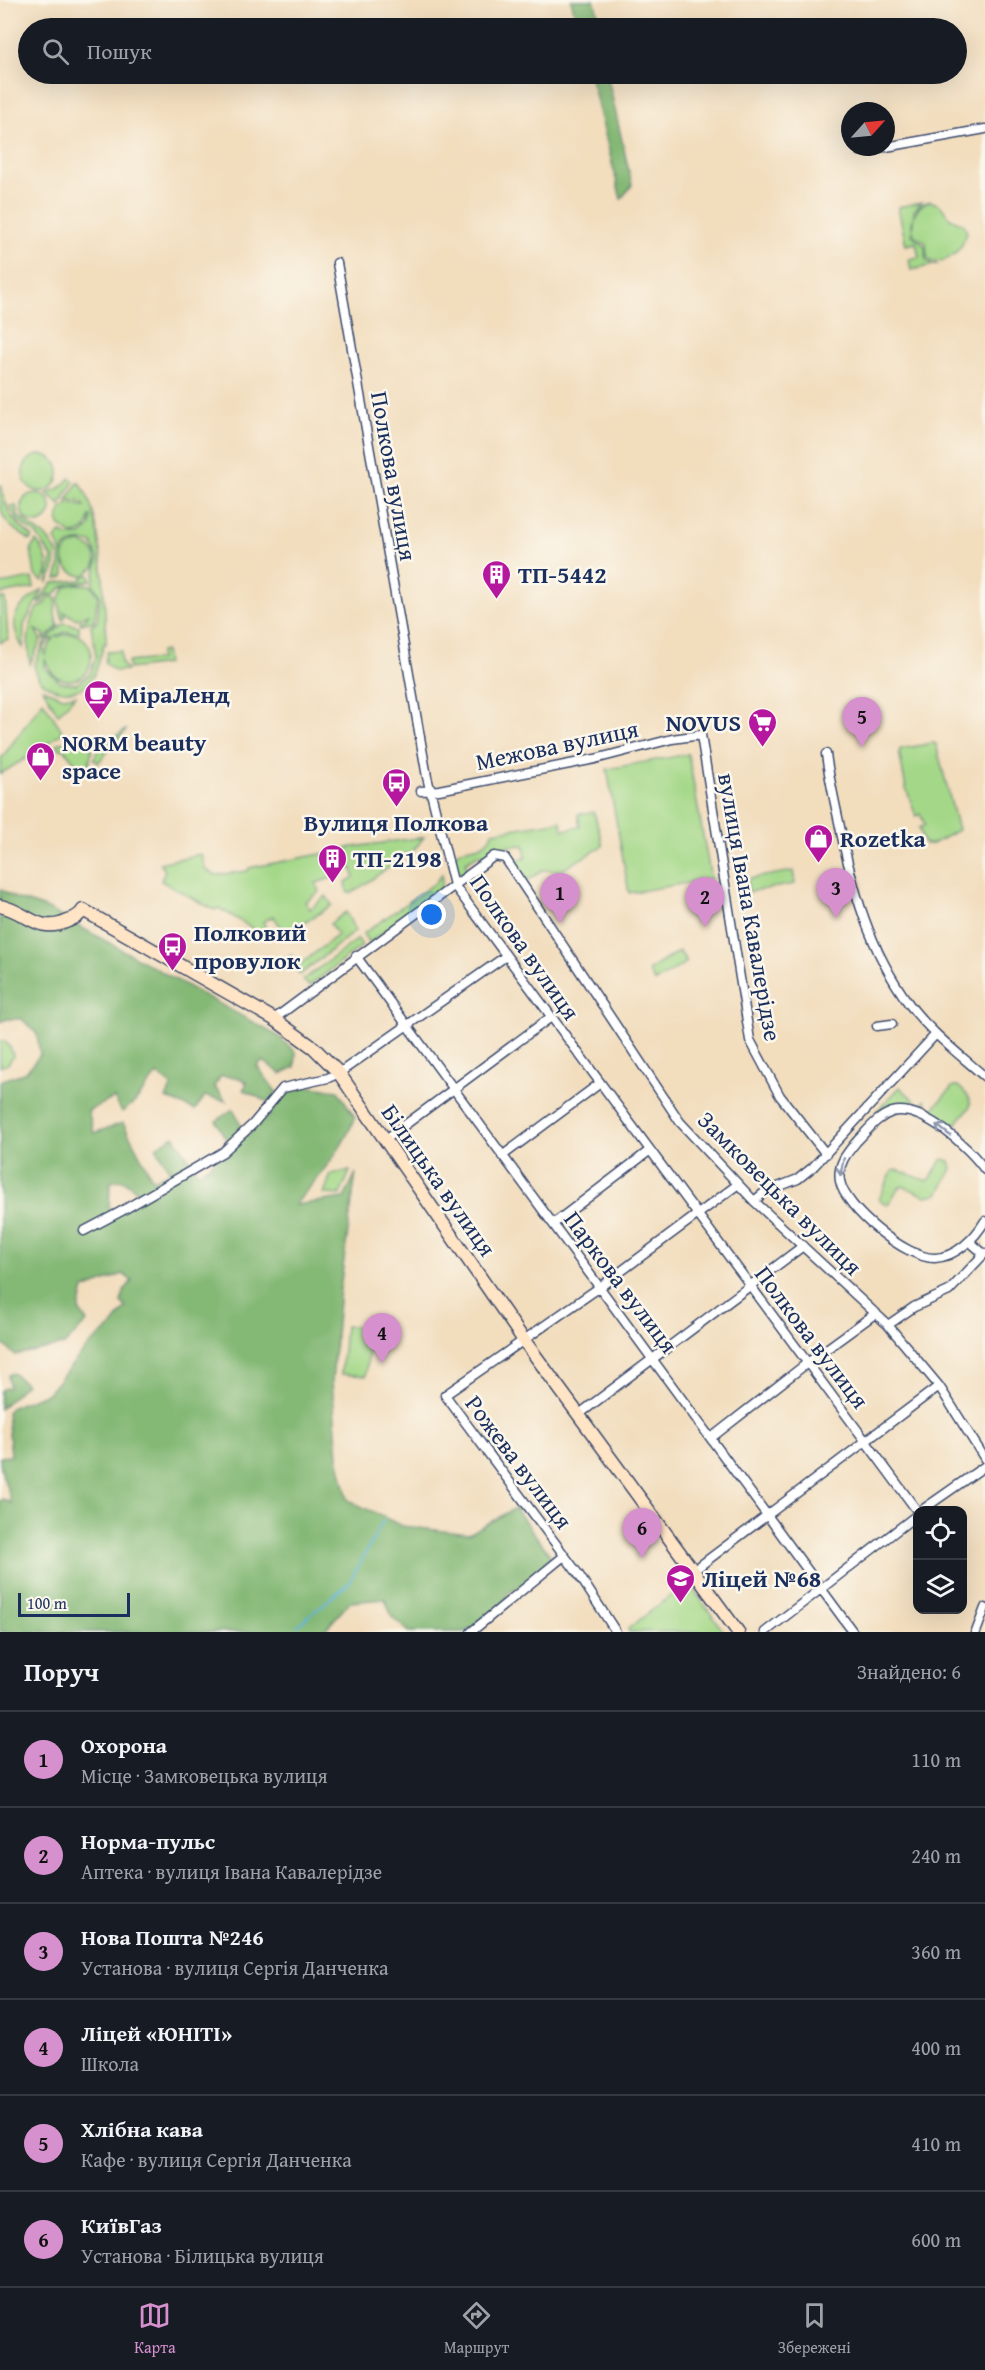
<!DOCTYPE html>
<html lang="uk">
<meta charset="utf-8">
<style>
:root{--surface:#171b24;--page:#20242c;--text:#f1f3f6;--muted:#9ea1a6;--line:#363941;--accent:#d690ce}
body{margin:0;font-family:"Gentium Book Plus",serif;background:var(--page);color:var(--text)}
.controls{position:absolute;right:18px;bottom:18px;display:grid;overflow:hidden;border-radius:12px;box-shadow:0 6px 24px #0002}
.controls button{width:54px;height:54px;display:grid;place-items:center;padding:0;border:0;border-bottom:2px solid var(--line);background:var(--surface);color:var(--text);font:30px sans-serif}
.compass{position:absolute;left:841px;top:102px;width:54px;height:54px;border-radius:50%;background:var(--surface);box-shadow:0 6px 24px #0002;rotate:63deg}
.scale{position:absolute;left:18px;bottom:15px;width:112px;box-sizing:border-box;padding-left:6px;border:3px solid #1b2f5e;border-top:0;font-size:16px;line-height:21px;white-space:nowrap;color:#1b2f5e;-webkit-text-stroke:4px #fbf7ec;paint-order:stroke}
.you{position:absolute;left:432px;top:915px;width:21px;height:21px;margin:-15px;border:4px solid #fff;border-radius:50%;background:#1a73e8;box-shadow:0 0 0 9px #1a73e833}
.badge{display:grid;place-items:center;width:39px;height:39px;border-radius:50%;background:var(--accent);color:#111;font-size:20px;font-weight:700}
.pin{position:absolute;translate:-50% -50px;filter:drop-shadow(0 2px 3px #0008)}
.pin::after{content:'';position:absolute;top:32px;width:21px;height:18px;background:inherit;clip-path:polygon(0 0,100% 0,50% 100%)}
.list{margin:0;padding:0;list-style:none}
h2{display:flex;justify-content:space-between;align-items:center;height:78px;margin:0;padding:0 24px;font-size:26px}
h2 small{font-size:20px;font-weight:400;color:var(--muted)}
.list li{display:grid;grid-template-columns:39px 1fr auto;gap:18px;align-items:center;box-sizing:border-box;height:96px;padding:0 24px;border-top:2px solid var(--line)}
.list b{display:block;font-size:22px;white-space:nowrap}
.list p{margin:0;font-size:20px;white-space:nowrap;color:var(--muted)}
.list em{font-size:20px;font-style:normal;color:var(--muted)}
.icon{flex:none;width:33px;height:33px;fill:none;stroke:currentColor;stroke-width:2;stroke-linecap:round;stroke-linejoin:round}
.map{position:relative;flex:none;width:985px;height:1632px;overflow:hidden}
.search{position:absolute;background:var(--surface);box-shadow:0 6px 24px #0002;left:18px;right:18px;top:18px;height:66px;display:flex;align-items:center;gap:15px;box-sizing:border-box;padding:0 21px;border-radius:33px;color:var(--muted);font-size:22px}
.sheet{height:654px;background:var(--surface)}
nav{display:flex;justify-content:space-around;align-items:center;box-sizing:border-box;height:84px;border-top:2px solid var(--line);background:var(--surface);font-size:16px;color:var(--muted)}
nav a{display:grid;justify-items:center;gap:3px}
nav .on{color:var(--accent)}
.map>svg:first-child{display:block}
.green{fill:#a4d888;stroke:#608473;stroke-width:1.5}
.forest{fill:#83b874;stroke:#4f7469;stroke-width:1.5;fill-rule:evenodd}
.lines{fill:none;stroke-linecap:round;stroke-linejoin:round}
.stream{stroke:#5db3da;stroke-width:2}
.street-casing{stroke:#3b496c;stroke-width:11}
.secondary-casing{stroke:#3b496c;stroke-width:15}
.street{stroke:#fff;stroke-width:8}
.secondary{stroke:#ffe4c6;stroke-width:12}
.oneway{stroke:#8d97ae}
.labels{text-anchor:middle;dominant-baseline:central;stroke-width:5;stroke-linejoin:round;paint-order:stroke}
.street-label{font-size:24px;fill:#1b2f5e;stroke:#fbf7ec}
.poi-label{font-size:24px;font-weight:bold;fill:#1b2f5e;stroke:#fbf7ec;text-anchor:start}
</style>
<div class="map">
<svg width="985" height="1632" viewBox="0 0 985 1632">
<rect width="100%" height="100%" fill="#fbf7ec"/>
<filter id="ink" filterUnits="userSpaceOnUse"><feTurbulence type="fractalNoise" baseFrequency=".0167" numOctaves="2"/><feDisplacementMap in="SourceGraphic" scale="12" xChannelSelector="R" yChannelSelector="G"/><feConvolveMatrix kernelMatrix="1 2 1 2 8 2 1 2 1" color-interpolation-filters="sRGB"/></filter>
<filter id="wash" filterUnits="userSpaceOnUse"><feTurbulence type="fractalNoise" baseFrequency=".008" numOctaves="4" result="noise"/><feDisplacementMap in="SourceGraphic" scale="24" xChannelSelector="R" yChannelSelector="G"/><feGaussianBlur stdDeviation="1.35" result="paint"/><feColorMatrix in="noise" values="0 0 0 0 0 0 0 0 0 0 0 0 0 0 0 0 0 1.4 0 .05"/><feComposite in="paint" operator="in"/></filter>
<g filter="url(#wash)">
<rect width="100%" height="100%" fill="#f2ddbd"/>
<!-- green -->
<path class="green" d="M930 201 940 205 950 218 963 224 967 232C963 248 949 265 931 261L927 257 926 243C923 240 916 238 914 234 907 221 918 204 930 201Z
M922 202 914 211 912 235 925 246 926 260 932 264H938L911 270 909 259 919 257 916 243 906 245 898 207Z
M23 473a18 18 0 1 1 36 0a18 18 0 1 1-36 0Z
M70 478 74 481 60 505 47 493 60 488Z
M78 482C103 505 105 608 106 644H104C100 657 97 675 87 684 74 696 51 692 39 679 37 676 36 670 34 666L44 643H47L44 647 45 656 50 643 54 638 46 641 63 623 79 626V633L65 632 56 637C103 619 101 690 62 679 52 676 48 668 45 659V668L60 682 76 684 90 674 96 657 91 625 97 622 100 596 93 584 98 558 92 543C79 541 73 540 63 550L64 577 56 579C61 564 63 553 55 539L61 533 68 536 81 535 90 527 91 518 90 515C89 527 83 534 71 534L59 525C57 513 62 505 73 503L85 507C81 499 73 500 66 502Z
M0 484C9 513 7 517 33 537L30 540C1 521 0 519 0 484Z
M21 508a15 15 0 1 1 30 0a15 15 0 1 1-30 0Z
M10 506H16L18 516 48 539 57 552 54 570 47 584 52 557 37 535 18 521Z
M36 541C46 552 52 568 43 581L35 575 31 549Z
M80 543C92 546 98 554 95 566L85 575H90L91 580C77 586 64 580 55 595L48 594 40 604 38 602 53 583 81 580 84 576C61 574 54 547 80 543Z
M32 578 34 588 0 594V584Z
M73 584 91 585 98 595 94 621 81 624 80 620H84L89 614 76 619 64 612 66 616 63 620 58 601 65 587Z
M43 589 24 625 23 648C5 617 17 607 43 589Z
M49 596 56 598 55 614 58 626 44 640V634L35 630 41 640 30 664C27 643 27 628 37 608L44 605Z
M0 598H5L8 639 0 643Z
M121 651V662L127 670 115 671 105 663 107 652Z
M165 651 167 664 129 669 128 662 160 659V652Z
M43 689 63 697 76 695 58 714Z
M43 701 63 732 38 751 0 774 1 759Z
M127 729 98 763 94 759 98 748Z
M76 738H84L92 749 88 771 84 775 65 750 60 749 57 744Z
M933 743 936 744 958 830 933 844H925L923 841 919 828 925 825 920 814 916 816 906 788 899 751 901 749Z
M688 754 711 879 629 893 607 769Z
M594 812 603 846 560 871 543 870 527 881 512 860 526 858 524 845 499 847 486 858 480 854 466 862V872L460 874 456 870 453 856C467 842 482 855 493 832L561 821 563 830 580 827 578 814Z
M424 837 414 850 352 893 347 892 346 882 354 877 352 868 347 869 342 866 340 849Z
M331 852 334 854 338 876 316 883 319 892 305 902 310 909 326 896 332 905 301 925 289 937 273 916 263 922 266 928 258 932 219 908 214 910 161 881 165 871 160 863 201 854 206 870 216 875 248 871 249 868Z
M793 871 795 884 749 892 747 879Z
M442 874V883L439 890 369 943 363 934 435 883Z
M346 912 355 931 300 975 287 958 291 955 299 965 338 935 330 924Z
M358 939 362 946 309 986 303 980Z
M679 951 687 962 655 982 648 971Z
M0 1041H4L10 1047 13 1056 8 1064 0 1067Z
M953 1086H958C965 1093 972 1097 970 1107L953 1127 931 1111Z
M900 1087 920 1106 925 1100 927 1105 921 1112C908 1104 896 1106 883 1113L877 1111Z
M943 1159 950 1161 952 1169 938 1194 926 1196 903 1186 898 1188 889 1204 886 1205 879 1199 892 1171 898 1170 927 1181C936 1176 935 1165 943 1159Z
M350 1171 340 1195 324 1194 331 1174Z
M345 1326 371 1328 366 1376 341 1374Z
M688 1582 724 1632H629L628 1629Z"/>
<!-- forest -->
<path class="forest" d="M571 0H594L602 28H578Z
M590 74H607L632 185 621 199Z
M0 889 15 898 46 908 278 1036 296 1052 295 1067 281 1074 263 1061 257 1066 277 1093 268 1102 243 1090 247 1083 237 1077 221 1076 214 1086 226 1101 205 1096 195 1110 166 1098 172 1086 157 1074 135 1102 122 1112 114 1098 88 1111 94 1133 123 1123 153 1180 170 1172 156 1147 174 1136 198 1173 231 1149 216 1121 233 1109 246 1136 269 1116 285 1093 306 1086 338 1091 355 1117C342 1152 318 1176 295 1205L344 1198 356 1173 340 1289 332 1381 338 1457 348 1500 402 1526 469 1534 515 1508 551 1556 527 1583 508 1593 501 1607 476 1627 464 1632H409L392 1617 385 1599 350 1602 323 1632H0V1501L3 1499 11 1503C8 1485 0 1477 0 1457L11 1456 7 1412 12 1407 48 1393 88 1346 111 1327 126 1307 121 1302 125 1289 132 1281 123 1274 84 1289 79 1310 87 1322 64 1345 15 1355 0 1342V1081L26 1072 40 1055 37 1034 22 1019H7L0 1022ZM123 1180 137 1191 127 1205 109 1210 110 1185 113 1181Z
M13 1373 26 1384 0 1409V1390L9 1387 8 1375Z"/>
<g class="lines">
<!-- stream -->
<path class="stream" d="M297 1626 349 1583 383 1521"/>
</g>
</g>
<g filter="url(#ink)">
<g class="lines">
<defs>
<path id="street" d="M886 147 985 129
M860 151 884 147
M337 263 427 777 454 885 918 1512
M826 754C829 777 834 799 839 822 852 888 869 949 909 1004 930 1032 959 1054 985 1077
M421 791 439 790 595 759 672 739 701 735 750 1040 780 1096 826 1154
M356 956 853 1632
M274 1019 494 856 505 858 680 1122 754 1201 888 1325 939 1386 985 1459
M877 1026 892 1024
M386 1139 551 1017
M502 1156 599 1084
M985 1170C969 1147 922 1104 892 1112 877 1117 868 1130 857 1141 847 1153 837 1164 840 1181 845 1209 907 1259 935 1258 956 1257 975 1238 985 1221
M754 1201 765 1192 798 1179 813 1167 936 1034
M553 1224 649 1151
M84 1231 120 1212 223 1152 253 1124 283 1088 328 1078 339 1073 506 956
M969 1241 984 1254
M888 1325 914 1307 949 1291 985 1253
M578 1415 803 1246
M711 1438 806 1364 876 1313
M922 1510 985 1466
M693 1571 939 1386
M471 1632 564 1556
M616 1632 579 1575 445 1395 600 1287 737 1185
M765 1632 918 1514
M976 1632 985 1608"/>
<path id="secondary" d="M0 906C27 911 37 935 68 921 74 918 80 916 83 910L274 1019 314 1048 339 1073 523 1339 738 1632"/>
</defs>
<!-- street casing -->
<use href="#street" class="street-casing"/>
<!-- secondary casing -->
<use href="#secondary" class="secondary-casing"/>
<!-- street -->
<use href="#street" class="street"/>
<!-- secondary -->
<use href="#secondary" class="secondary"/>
</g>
<!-- one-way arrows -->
<defs><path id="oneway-shaft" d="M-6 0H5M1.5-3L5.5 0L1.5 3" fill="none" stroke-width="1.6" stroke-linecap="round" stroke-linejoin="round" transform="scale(1.5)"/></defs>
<g class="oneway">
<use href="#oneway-shaft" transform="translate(943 1130) rotate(-142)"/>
<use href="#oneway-shaft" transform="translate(842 1167) rotate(102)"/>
</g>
</g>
<!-- icons -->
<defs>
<symbol id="building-pin" viewBox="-11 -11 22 30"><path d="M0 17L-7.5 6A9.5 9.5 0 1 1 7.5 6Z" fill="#b5179e" stroke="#fbf7ec"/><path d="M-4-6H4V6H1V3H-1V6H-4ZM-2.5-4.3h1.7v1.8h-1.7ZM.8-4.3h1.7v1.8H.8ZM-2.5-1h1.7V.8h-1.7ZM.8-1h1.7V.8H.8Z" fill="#fff"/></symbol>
<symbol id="cafe-pin" viewBox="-11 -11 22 30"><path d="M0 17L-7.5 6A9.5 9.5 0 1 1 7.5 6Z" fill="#b5179e" stroke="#fbf7ec"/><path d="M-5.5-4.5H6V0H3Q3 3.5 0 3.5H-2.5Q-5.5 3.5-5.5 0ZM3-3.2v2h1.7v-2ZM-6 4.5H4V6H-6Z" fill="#fff"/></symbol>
<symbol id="supermarket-pin" viewBox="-11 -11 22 30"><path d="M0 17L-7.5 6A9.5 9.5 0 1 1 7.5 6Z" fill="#b5179e" stroke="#fbf7ec"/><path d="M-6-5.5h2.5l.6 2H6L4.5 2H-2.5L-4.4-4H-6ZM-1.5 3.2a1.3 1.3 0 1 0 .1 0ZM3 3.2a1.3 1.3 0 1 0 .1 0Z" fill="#fff"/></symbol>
<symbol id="shop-pin" viewBox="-11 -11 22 30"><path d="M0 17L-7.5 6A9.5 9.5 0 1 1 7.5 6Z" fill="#b5179e" stroke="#fbf7ec"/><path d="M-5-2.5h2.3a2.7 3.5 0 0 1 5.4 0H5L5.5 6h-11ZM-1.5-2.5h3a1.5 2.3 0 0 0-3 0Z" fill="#fff"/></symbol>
<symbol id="bus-pin" viewBox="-11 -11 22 30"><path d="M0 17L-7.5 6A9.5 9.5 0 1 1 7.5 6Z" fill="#b5179e" stroke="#fbf7ec"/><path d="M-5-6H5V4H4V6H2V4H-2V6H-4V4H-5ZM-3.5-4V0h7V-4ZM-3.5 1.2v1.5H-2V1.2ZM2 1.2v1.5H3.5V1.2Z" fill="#fff"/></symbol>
<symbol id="school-pin" viewBox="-11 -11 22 30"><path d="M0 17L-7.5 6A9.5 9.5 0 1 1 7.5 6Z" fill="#b5179e" stroke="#fbf7ec"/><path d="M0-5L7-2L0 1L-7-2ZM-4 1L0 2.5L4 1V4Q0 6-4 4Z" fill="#fff"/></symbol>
</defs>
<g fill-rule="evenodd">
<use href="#building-pin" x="480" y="558" width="33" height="45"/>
<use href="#cafe-pin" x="82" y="678" width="33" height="45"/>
<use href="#supermarket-pin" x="746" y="706" width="33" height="45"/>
<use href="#shop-pin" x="24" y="740" width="33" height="45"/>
<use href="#bus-pin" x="380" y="766" width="33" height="45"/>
<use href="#shop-pin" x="802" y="822" width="33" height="45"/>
<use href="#building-pin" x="316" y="842" width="33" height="45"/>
<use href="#bus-pin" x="156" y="930" width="33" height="45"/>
<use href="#school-pin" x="664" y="1562" width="33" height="45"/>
</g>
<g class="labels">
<!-- street labels -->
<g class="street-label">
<text transform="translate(394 476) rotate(80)">Полкова вулиця</text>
<text transform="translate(557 745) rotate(-12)">Межова вулиця</text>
<text transform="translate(750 907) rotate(80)">вулиця Івана Кавалерідзе</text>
<text transform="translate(525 947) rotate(55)">Полкова вулиця</text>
<text transform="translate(439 1180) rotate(55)">Білицька вулиця</text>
<text transform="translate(780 1193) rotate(45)">Замковецька вулиця</text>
<text transform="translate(621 1282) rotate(53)">Паркова вулиця</text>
<text transform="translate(812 1337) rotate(53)">Полкова вулиця</text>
<text transform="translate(519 1462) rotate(53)">Рожева вулиця</text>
</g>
<!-- poi labels -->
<g class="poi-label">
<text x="518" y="574">ТП-5442</text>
<text x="119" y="694">МіраЛенд</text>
<text x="741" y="722" text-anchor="end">NOVUS</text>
<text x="62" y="742">NORM beauty<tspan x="62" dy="28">space</tspan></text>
<text x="396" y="822" text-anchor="middle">Вулиця Полкова</text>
<text x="840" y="838">Rozetka</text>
<text x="353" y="858">ТП-2198</text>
<text x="194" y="932">Полковий<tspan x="194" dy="28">провулок</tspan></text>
<text x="702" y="1578">Ліцей №68</text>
</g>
</g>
</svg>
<div class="controls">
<button><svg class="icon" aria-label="locate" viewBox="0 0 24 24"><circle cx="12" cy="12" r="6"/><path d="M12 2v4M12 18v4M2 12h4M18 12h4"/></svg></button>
<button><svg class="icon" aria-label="layers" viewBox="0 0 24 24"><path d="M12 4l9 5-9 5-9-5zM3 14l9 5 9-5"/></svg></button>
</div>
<svg class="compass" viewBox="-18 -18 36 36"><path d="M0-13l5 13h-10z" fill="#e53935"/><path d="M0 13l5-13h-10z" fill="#9ea1a6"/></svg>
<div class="scale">100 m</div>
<div class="you"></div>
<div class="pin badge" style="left:560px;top:923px">1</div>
<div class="pin badge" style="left:705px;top:927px">2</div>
<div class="pin badge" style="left:836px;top:918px">3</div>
<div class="pin badge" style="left:382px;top:1363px">4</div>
<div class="pin badge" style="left:862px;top:747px">5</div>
<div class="pin badge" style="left:642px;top:1558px">6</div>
<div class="search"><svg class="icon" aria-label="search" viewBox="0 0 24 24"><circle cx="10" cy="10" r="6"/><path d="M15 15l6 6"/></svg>Пошук</div>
</div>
<section class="sheet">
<h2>Поруч<small>Знайдено: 6</small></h2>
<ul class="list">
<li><span class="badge">1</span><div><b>Охорона</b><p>Місце · Замковецька вулиця</p></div><em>110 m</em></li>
<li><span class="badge">2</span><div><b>Норма-пульс</b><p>Аптека · вулиця Івана Кавалерідзе</p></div><em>240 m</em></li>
<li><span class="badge">3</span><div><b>Нова Пошта №246</b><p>Установа · вулиця Сергія Данченка</p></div><em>360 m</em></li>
<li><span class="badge">4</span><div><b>Ліцей «ЮНІТІ»</b><p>Школа</p></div><em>400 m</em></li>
<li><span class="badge">5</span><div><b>Хлібна кава</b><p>Кафе · вулиця Сергія Данченка</p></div><em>410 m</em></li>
<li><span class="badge">6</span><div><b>КиївГаз</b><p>Установа · Білицька вулиця</p></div><em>600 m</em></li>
</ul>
</section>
<nav>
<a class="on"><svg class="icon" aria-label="map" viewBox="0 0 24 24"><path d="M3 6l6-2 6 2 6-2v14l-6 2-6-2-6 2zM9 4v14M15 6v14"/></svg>Карта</a>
<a><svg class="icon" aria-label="directions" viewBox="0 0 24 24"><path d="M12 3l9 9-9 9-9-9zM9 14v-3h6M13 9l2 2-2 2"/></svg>Маршрут</a>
<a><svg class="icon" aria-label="saved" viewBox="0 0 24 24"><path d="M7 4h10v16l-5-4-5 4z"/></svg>Збережені</a>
</nav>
